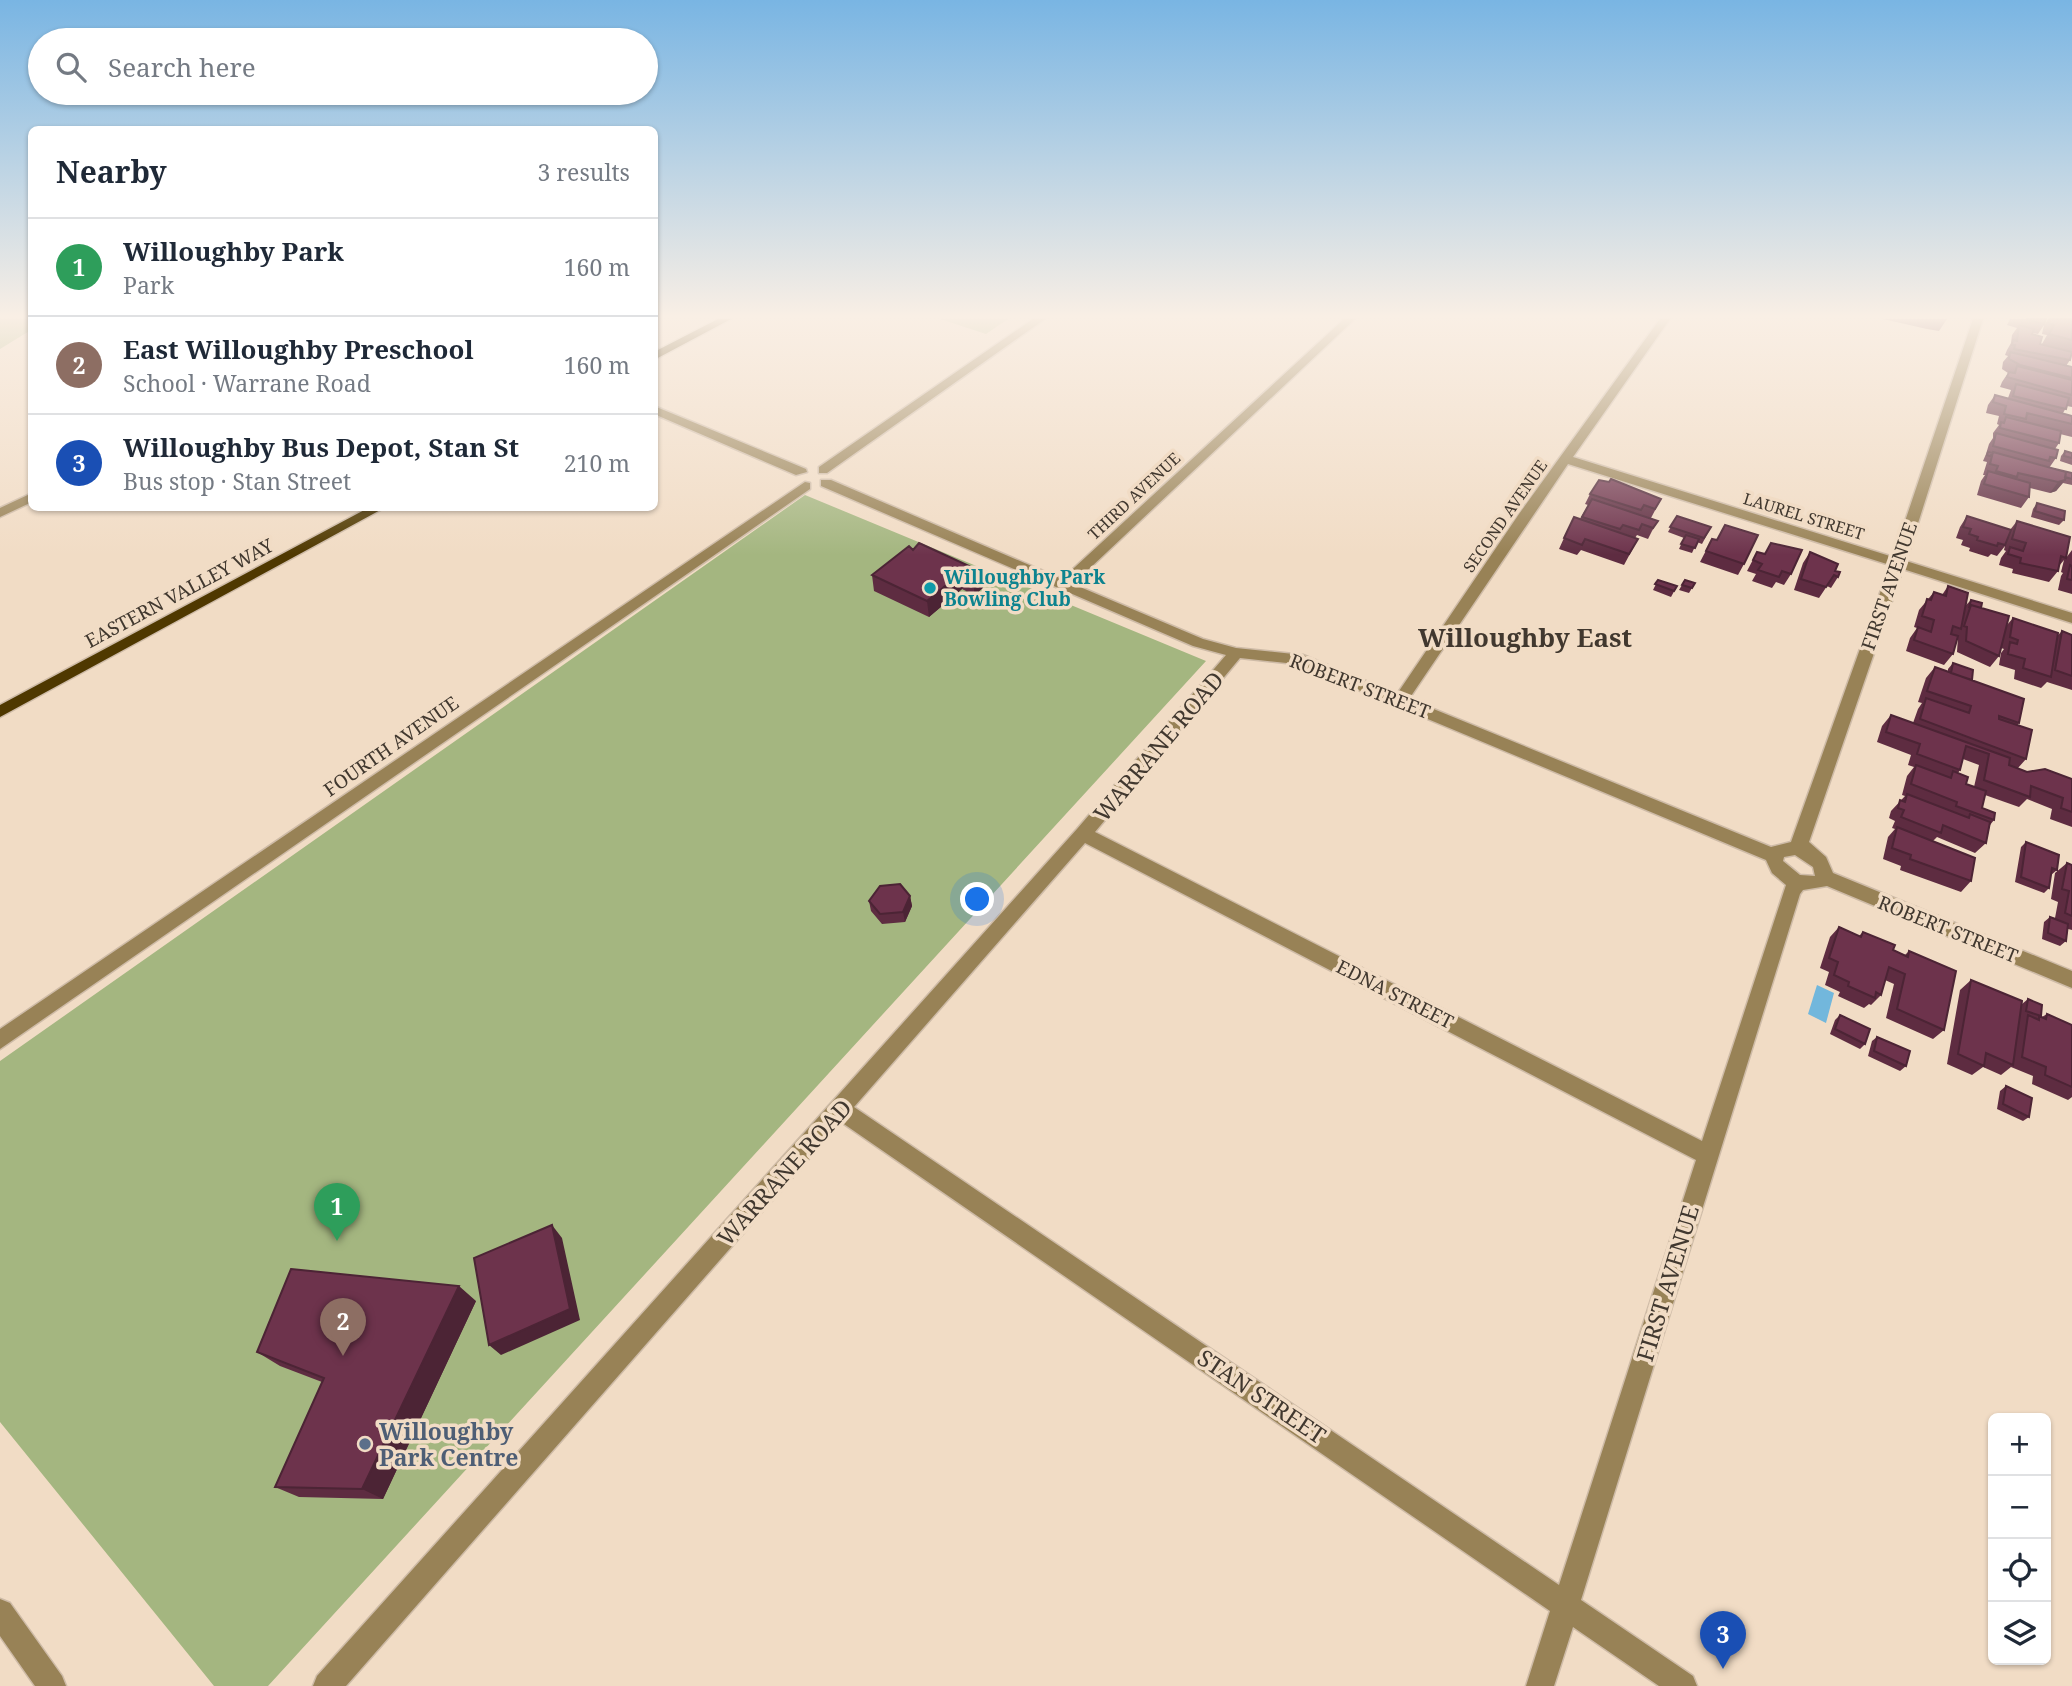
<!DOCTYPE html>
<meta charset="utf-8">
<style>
:root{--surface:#fff;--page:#f2f2f3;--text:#1f2937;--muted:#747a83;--line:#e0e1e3;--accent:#6257d0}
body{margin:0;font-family:"Noto Serif",serif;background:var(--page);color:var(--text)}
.controls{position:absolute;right:21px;bottom:21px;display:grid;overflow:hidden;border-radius:10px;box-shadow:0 2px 5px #0004}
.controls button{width:63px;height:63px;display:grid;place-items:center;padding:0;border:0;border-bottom:2px solid var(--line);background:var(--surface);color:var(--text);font:35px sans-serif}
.you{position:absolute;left:978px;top:900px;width:24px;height:24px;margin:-18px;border:5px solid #fff;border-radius:50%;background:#1a73e8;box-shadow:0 0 0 10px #1a73e833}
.badge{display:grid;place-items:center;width:46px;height:46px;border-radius:50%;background:var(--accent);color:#fff;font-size:23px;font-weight:700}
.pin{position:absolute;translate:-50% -58px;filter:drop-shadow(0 2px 4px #0008)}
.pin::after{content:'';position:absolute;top:37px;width:24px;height:21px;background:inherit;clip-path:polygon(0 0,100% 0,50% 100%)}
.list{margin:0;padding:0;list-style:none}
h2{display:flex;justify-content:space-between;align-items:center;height:91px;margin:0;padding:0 28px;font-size:30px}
h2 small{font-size:23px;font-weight:400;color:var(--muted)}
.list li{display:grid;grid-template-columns:46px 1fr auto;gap:21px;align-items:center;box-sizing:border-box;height:98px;padding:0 28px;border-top:2px solid var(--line)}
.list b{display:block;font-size:26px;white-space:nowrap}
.list p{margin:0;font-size:23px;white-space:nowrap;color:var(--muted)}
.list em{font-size:23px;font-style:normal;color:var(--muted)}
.icon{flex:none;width:38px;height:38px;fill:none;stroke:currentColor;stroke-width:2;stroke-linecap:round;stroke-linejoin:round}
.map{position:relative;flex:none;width:2072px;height:1686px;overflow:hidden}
.search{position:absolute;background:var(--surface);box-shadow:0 2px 5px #0004;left:28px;top:28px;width:630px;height:77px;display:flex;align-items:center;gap:18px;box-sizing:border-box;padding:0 24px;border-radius:38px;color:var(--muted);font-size:26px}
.panel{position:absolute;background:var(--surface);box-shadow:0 2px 5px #0004;left:28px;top:126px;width:630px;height:385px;border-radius:10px}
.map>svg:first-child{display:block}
.green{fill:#a4b680}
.water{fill:#72b7dc}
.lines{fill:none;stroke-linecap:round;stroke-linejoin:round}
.minor-casing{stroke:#cebba7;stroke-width:3}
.major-casing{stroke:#cebba7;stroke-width:3}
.minor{fill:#988256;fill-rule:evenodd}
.major{fill:#4f3800;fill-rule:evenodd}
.wall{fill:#5e2c41;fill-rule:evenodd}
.shaded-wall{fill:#4c2435}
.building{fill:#6d334c;stroke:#4c2435;stroke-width:2}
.culture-dot{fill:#0f9aa8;stroke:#f1dcc5;stroke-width:2.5}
.service-dot{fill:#5c6f8a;stroke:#f1dcc5;stroke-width:2.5}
.labels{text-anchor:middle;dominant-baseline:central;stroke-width:7;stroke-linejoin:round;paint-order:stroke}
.far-street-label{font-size:16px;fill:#41382f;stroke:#f1dcc5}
.culture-label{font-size:19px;font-weight:bold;fill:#0d838f;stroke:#f1dcc5;text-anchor:start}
.street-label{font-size:19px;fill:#41382f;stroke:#f1dcc5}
.near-street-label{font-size:23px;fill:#41382f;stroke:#f1dcc5}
.near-service-label{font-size:23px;font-weight:bold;fill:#4e5e75;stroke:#f1dcc5;text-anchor:start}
.district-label{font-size:26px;font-weight:bold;fill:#41382f;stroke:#f1dcc5}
</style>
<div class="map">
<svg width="2072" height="1686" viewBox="0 0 2072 1686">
<rect width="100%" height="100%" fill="#f1dcc5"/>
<!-- green -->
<path class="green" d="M0 319H31V330L0 349Z
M940 319H1008L986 334Z
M805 495 1206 661 268 1686H214L0 1422V1061Z"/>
<!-- water -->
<path class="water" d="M1817 985 1834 993 1826 1023 1808 1014Z"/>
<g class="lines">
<defs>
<path id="minor" d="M1033 319H1045L827 473H819V467Z
M1344 319H1355L1073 584 1203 639 1236 648 1303 655 1397 694 1519 514 1660 319H1670L1573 457 1893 557 1973 319H1983L1906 561 2072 613V623L1903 569 1809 842 1826 857 1833 873 2072 971V988L1827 886 1803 890 1800 894 1581 1600 1693 1676 1697 1686H1659L1573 1627 1554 1686H1526L1550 1611 841 1122 346 1686H313L317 1676 1077 829 1226 655 1193 646 821 486V480H831L1062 579ZM1568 464 1890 565 1791 842 1771 847 1409 699ZM1240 658 1296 664 1766 860 1772 873 1786 885 1702 1141 1095 832ZM1085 843 1696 1160 1559 1585 854 1107ZM1795 855 1813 867 1815 876 1800 875 1783 861 1784 857Z
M654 406 806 469 807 472 796 475 654 414Z
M805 482 810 483V489L0 1049V1029Z
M32 493V502L0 517V508Z
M0 1599 10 1603 62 1676 66 1686H35L0 1636Z"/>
<path id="major" d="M718 319H731L654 360V352Z
M368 508H384L0 717V705Z"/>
</defs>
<!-- minor casing -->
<use href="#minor" class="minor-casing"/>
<!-- major casing -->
<use href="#major" class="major-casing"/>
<!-- minor -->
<use href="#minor" class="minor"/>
<!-- major -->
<use href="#major" class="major"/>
</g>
<!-- wall -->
<path class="wall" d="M1883 319H1947L1939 331 1927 329Z
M2010 319H2046L2045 324 2048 319H2072V352L2042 344 2047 335 2042 334 2044 325 2038 334 2032 333V334L2040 344 2070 360 2066 366 2072 367V407L2067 406 2063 413 2072 416V437L2060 434 2059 443 2055 449 2056 458 2049 468 2072 473V485L2063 483 2056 491 2050 493 2030 488 2029 497 2021 508 1977 495 1981 481 1985 475H1983L1987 462 1983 461 1986 454 1989 444 1993 438V433L1999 425 1997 424 1999 416 1986 413 1988 405 1995 395 2008 398 2011 390 2000 387 2002 382 2008 373 2002 369 2003 362 2008 356 2005 355 2007 350 2011 343 2012 335 2017 328 2007 325Z
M2065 451 2072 453V465L2060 461 2061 456Z
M1590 494 1661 499 1651 518 1658 521 1652 531 1648 539 1637 535 1635 538 1638 539 1624 565 1581 550 1577 555 1559 549 1564 538 1580 519 1588 505 1585 504Z
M2037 503 2064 520 2059 525 2031 517 2033 509Z
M1677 516 1711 527 1702 544 1697 542 1692 553 1679 549 1684 538 1668 532Z
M1967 516 2010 530 2017 521 2066 558 2072 550V594L2058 590 2061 576 2063 573 2061 572 2064 560 2059 566 2058 571 2049 582 2012 573 2013 569 1999 565 2001 558 2006 551 2004 550 2005 546 1997 556 1991 554 1988 557 1969 551 1970 548 1961 545 1963 540 1956 538 1960 527Z
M1712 539 1744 564 1738 575 1700 562Z
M1771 543 1791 574 1784 585 1776 582 1772 588 1752 581 1756 574 1747 571 1757 552 1765 554Z
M913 550 982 572 983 588 974 595 962 589 929 617 874 591 872 575Z
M1810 552 1835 571 1838 577 1831 588 1827 586 1819 598 1794 590 1803 563Z
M1658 580 1677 586 1671 597 1653 590Z
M1685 580 1695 583 1689 593 1679 590Z
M1948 586 1964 614 1966 605 1971 600 1981 608 2007 625 2013 618 2057 636 2062 631 2072 635V690L2047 682 2041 688 2014 679 2015 670 1999 665 2001 653 2004 649 2001 648 1999 656 1990 667 1957 652 1958 637 1953 654 1944 665 1906 651 1910 638 1917 628 1914 627 1919 610 1934 592 1942 595Z
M1953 663 2019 723 2017 725 2026 759 2018 768 2027 772 2072 779V827L2050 819 2052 809 2027 799 2019 807 1985 795 1982 808 1994 820 1990 825 1986 843 1975 853 1937 837 1933 841 1971 881 1961 892 1900 870 1901 866 1883 859 1888 837 1895 829 1892 828 1895 821 1889 818 1891 811 1905 796 1902 795 1907 776 1914 767 1908 765 1911 755 1877 742 1882 726 1891 715 1913 723 1918 709 1922 703 1918 702 1926 678 1935 667 1948 672V669ZM1963 759 1979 765 1974 787 1966 784 1958 773 1960 770Z
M2026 842 2057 870 2051 875 2049 888 2044 893 2015 882 2021 847Z
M2067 863 2072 865V930L2068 929 2066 941 2060 946 2042 939 2044 922 2050 917 2055 918 2058 902 2051 899 2055 873Z
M910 896 912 906 905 922 882 924 871 911 869 901Z
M1839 927 1859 936 1863 932 1893 950 1905 955 1909 951 1944 1030 1933 1039 1886 1018 1894 984 1885 980 1881 995 1871 1005 1869 1004 1864 1008 1838 996 1840 992 1825 985 1829 972 1820 968 1830 937Z
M1971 980 2022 1004 2028 999 2042 1017 2047 1014 2072 1025V1097L2068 1100 2032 1084 2033 1076 2011 1067 2001 1075 1983 1067 1972 1075 1947 1064 1960 990Z
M1840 1015 1865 1044 1860 1049 1830 1034 1835 1020Z
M1877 1037 1906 1066 1900 1071 1868 1056 1872 1041Z
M2006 1086 2029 1117 2023 1121 1997 1109 2000 1091Z
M476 1301 383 1499 299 1497 275 1487 322 1382 280 1366 257 1352Z"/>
<!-- shaded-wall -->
<path class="shaded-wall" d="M2065 480 2056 491 2050 493 2058 482Z
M982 572 983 588 974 595V578Z
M961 573 962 589 929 617 927 601Z
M910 896 912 906 905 922 903 912Z
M552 1225 562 1238 580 1320 501 1355 489 1345Z
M459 1286 476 1301 383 1499 362 1489Z"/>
<!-- building -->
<path class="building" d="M2026 319H2046L2044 324Z
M2050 319H2072V340L2049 334 2054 325 2049 324Z
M2019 325 2034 329 2032 334 2042 337 2040 344 2072 352 2070 360 2014 349 2015 345H2012L2013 340 2017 341Z
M2010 352 2072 367V378L2020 365 2009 359Z
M2017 366 2072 380V395L2007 377 2009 372 2015 373Z
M2016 384 2069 398 2066 409 2013 396Z
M1995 395 2072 416V424L2027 413 2026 419 2004 414 2006 406 1993 402Z
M2006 417 2061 431 2059 443 2000 428 2001 422 2004 423Z
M1996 433 2058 450 2056 458 2050 457 2049 461 1993 446Z
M2065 451 2072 453V458L2064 456Z
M1988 452 1993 453 1990 456 1987 455Z
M1993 452 2066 472 2065 480 2058 482 2018 473 2017 477 1996 471 1998 466 1990 464Z
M2055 469 2072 473V479L2065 477 2066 472Z
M1988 471 2030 483 2029 497 1984 484Z
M1611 479 1661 499 1655 509 1644 505 1641 510 1590 494 1599 480 1609 482Z
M1592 499 1658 521 1653 528 1642 524 1639 530 1623 525 1620 529 1582 517Z
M2037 503 2065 511 2064 520 2035 511Z
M1677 516 1711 527 1704 538 1670 527Z
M1967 516 2011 530 2005 545 1998 543 1997 546 1977 540 1978 537 1969 534 1971 529 1963 527Z
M1574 517 1638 539 1629 554 1585 539 1582 545 1564 538Z
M2017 521 2070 537 2066 558 2061 556 2058 571 2020 563 2021 558 2008 554 2010 547 2023 551 2026 543 2012 539Z
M1725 525 1758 535 1744 564 1706 551 1712 539 1717 540Z
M1686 535 1699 539 1695 548 1681 544Z
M919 543 982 572 974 578 961 573 927 601 872 575 909 546 913 550Z
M1771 543 1802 550 1791 574 1782 571 1779 577 1758 570 1762 564 1753 560 1757 552 1765 554Z
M1810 552 1838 564 1835 571 1840 572 1838 577 1834 575 1826 587 1801 579Z
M2070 565 2072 566V580L2067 579Z
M1658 580 1677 586 1674 591 1655 584Z
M1685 580 1695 583 1692 588 1682 585Z
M1948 586 1968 593 1961 629 1953 626 1951 634 1958 636 1953 654 1914 640 1918 627 1931 632 1934 620 1922 616 1927 599 1931 600 1934 592 1946 596Z
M1971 600 1982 603 1981 608 1971 605 1969 608Z
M1971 605 2009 616 1999 656 1966 641 1967 627 1964 626Z
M2013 618 2058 633 2051 677 2023 668 2025 659 2008 654 2010 642 2017 644 2018 640 2010 637Z
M2062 631 2072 635V676L2055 670Z
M1953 663 1973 670 1972 680 1951 673Z
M1935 667 2024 699 2019 723 1999 716V719L2032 730 2026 759 1920 719 1926 698 1969 713 1971 706 1927 691Z
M1891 715 2010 758 2009 765 2027 772 2045 769 2072 779V812L2061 808 2063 798 2031 786 2030 797 1984 780 1989 754 1966 746 1960 770 1917 754 1920 744 1886 732Z
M1916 765 1951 778 1953 771 1968 777 1966 784 1986 791 1982 808 1995 813 1994 820 1956 806 1957 802 1911 784Z
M1907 794 1969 818 1970 814 1990 822 1986 843 1943 825 1941 833 1901 817 1904 810 1898 808 1900 800 1905 802Z
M1897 827 1975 858 1971 881 1910 859 1911 855 1892 848Z
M2026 842 2059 855 2057 870 2052 868 2049 888 2021 877Z
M2067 863 2072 865V916L2065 913 2069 891 2062 889Z
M900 884 910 896 903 912 880 914 869 901 880 886Z
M2050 917 2068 924 2066 941 2048 933Z
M1839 927 1861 937 1863 932 1895 945 1893 950 1908 957 1909 951 1956 971 1944 1030 1897 1009 1905 974 1889 967 1881 995 1876 992 1875 998 1848 986 1849 982 1834 975 1838 962 1829 958Z
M1971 980 2022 1001 2013 1065 1986 1053 1984 1066 1958 1054Z
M2028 999 2042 1005 2041 1016 2026 1011Z
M2047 1014 2072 1025V1087L2045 1075 2046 1067 2022 1057 2028 1015 2039 1020V1016L2046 1019Z
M1840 1015 1870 1029 1865 1044 1835 1029Z
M1877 1037 1910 1051 1906 1066 1874 1051Z
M2006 1086 2032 1098 2029 1117 2003 1104Z
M552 1225 570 1309 489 1345 474 1258Z
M291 1269 459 1286 362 1489 275 1487 324 1378 257 1352Z"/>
<!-- sky -->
<linearGradient id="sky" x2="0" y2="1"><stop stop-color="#79b5e3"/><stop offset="0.57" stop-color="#f9efe5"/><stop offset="1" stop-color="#f9efe5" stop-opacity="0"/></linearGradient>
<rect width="2072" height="555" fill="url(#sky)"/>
<!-- markers -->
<circle class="culture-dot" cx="930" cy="588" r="7"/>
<circle class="service-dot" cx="365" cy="1444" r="7"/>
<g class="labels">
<!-- far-street labels -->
<g class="far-street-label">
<text transform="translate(1134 496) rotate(-43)">THIRD AVENUE</text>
<text transform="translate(1505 516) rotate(-55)">SECOND AVENUE</text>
<text transform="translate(1804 516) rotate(17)">LAUREL STREET</text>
</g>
<!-- culture labels -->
<g class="culture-label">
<text x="944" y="577">Willoughby Park<tspan x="944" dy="22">Bowling Club</tspan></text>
</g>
<!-- street labels -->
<g class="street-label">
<text transform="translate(1889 586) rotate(-71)">FIRST AVENUE</text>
<text transform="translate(179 593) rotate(-28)">EASTERN VALLEY WAY</text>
<text transform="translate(1360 686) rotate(21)">ROBERT STREET</text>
<text transform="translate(391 746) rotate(-35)">FOURTH AVENUE</text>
<text transform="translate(1948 929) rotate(22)">ROBERT STREET</text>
<text transform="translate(1395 994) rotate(27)">EDNA STREET</text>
</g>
<!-- near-street labels -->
<g class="near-street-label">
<text transform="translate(1158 746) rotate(-50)">WARRANE ROAD</text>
<text transform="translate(784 1172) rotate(-48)">WARRANE ROAD</text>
<text transform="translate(1667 1283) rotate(-73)">FIRST AVENUE</text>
<text transform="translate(1262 1396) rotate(34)">STAN STREET</text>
</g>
<!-- near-service labels -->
<g class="near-service-label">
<text x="379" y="1431">Willoughby<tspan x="379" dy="26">Park Centre</tspan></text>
</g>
<!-- district labels -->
<g class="district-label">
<text x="1525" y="637">Willoughby East</text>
</g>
</g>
</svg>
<div class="controls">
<button>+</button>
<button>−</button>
<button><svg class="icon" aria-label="locate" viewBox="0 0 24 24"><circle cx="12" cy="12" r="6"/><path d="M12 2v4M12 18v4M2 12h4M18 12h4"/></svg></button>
<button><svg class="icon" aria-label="layers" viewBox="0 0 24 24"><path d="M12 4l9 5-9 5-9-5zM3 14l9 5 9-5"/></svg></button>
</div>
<div class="you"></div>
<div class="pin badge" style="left:337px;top:1241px;background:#2e9e5b">1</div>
<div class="pin badge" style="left:343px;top:1356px;background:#8d6e63">2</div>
<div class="pin badge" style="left:1723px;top:1669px;background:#1a4fb4">3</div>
<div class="search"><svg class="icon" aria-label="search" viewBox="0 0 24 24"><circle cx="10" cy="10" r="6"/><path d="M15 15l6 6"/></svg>Search here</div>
<section class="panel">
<h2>Nearby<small>3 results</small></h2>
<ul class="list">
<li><span class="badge" style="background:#2e9e5b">1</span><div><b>Willoughby Park</b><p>Park</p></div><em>160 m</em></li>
<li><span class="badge" style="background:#8d6e63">2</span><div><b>East Willoughby Preschool</b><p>School · Warrane Road</p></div><em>160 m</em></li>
<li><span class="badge" style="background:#1a4fb4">3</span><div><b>Willoughby Bus Depot, Stan St</b><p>Bus stop · Stan Street</p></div><em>210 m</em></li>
</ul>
</section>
</div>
